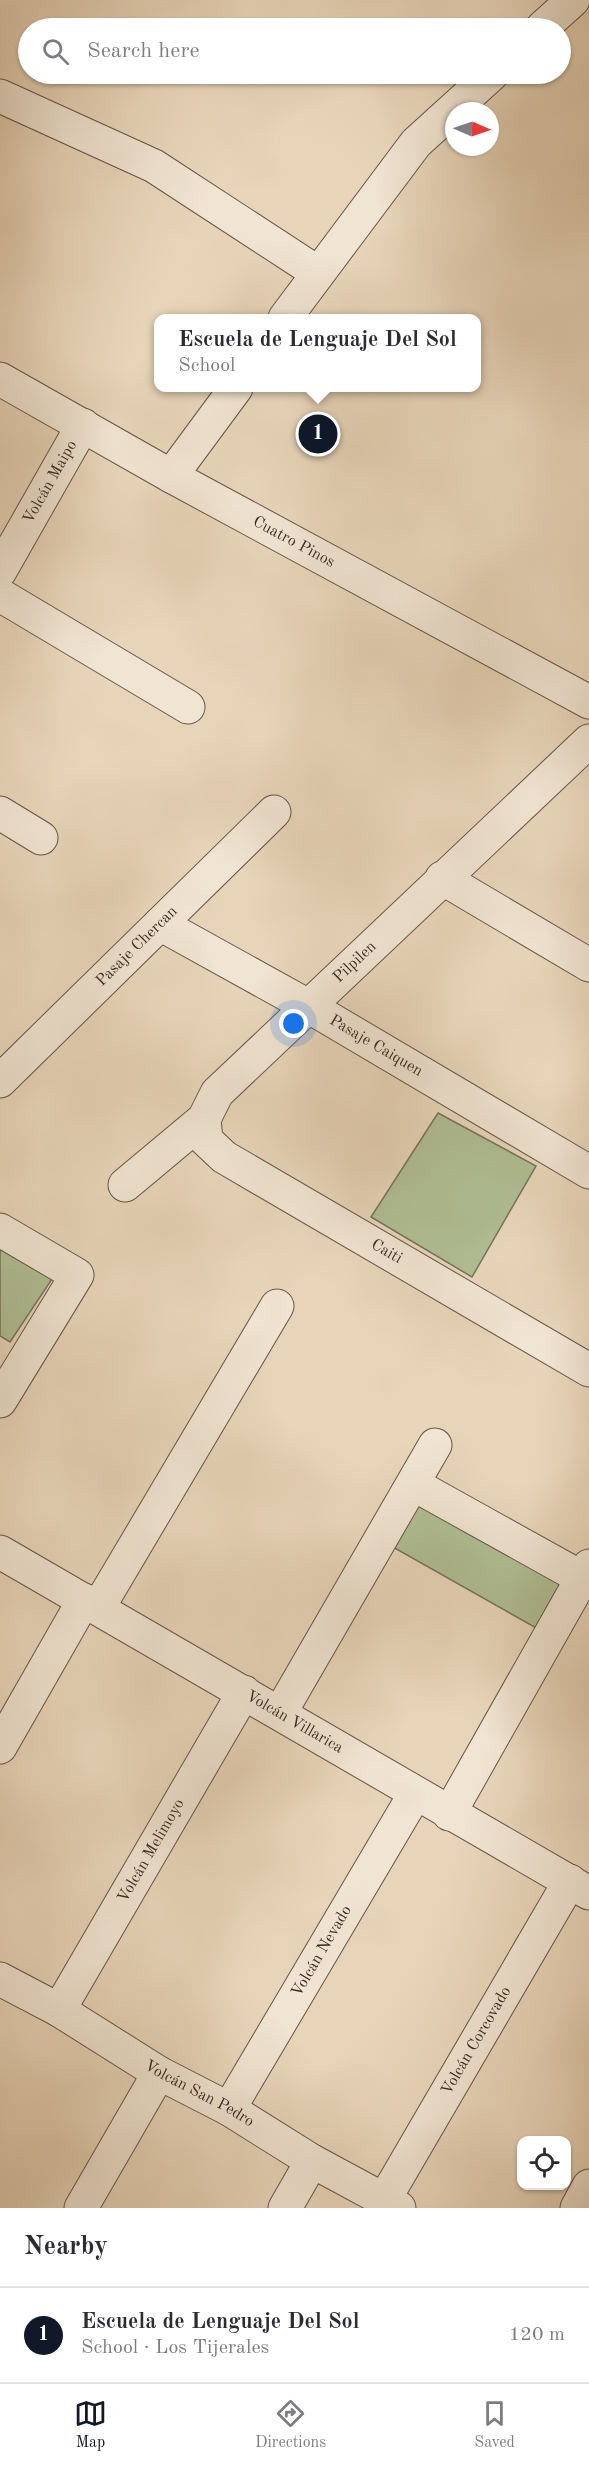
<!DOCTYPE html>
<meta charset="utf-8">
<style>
:root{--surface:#fff;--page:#f7f7f7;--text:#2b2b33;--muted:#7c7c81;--line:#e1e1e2;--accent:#111827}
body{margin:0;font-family:"Old Standard TT",serif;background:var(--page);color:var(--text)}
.controls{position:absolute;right:18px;bottom:18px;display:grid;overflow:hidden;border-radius:12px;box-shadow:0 2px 4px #0004}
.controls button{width:54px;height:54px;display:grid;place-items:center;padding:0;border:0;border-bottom:2px solid var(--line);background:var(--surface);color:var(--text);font:30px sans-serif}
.compass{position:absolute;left:445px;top:102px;width:54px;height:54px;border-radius:50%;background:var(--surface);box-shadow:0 2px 4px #0004;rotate:92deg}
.you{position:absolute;left:294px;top:1024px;width:21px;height:21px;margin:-15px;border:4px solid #fff;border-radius:50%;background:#1a73e8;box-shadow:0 0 0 9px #1a73e833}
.badge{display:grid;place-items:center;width:39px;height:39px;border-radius:50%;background:var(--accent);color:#fff;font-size:20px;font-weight:700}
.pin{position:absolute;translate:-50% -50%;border:3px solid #fff;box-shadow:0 2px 6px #0006}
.popup{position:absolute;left:154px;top:314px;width:327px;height:78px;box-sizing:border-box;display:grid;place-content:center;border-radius:12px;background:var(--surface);filter:drop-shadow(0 2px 4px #0005);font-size:20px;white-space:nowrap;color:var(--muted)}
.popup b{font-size:22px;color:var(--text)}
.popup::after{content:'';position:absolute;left:50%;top:100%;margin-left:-12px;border:12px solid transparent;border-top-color:var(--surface)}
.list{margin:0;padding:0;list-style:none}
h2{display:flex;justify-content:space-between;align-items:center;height:78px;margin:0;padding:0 24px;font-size:26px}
h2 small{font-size:20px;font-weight:400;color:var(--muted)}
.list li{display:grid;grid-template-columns:39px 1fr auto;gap:18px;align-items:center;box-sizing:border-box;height:96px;padding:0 24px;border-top:2px solid var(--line)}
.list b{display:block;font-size:22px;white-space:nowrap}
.list p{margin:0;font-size:20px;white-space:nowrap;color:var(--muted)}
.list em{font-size:20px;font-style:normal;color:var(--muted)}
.icon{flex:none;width:33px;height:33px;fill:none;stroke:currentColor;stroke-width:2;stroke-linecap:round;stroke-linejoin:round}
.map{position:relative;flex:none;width:589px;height:2208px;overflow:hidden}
.search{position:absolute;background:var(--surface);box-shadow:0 2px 4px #0004;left:18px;right:18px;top:18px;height:66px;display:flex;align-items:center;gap:15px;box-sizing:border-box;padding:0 21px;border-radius:33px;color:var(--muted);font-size:22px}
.sheet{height:174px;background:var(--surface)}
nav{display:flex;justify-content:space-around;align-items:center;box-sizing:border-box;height:84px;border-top:2px solid var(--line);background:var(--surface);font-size:16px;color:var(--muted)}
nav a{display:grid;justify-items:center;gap:3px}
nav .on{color:var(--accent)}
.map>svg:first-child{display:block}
.green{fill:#b0be94;stroke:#74745c;stroke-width:1.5}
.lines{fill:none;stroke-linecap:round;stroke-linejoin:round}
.minor-casing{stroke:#645549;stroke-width:35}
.minor{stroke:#f0e4d2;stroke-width:33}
.labels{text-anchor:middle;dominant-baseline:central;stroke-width:5;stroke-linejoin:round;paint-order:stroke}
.street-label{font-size:16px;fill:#382a24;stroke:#f0e4d2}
</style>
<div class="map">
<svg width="589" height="2208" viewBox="0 0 589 2208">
<rect width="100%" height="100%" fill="#e8d5b9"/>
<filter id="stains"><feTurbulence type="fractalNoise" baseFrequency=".00333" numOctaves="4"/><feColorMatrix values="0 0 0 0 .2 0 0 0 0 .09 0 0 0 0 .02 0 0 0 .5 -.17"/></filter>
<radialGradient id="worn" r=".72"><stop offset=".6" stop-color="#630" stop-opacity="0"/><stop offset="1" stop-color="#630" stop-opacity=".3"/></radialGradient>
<!-- green -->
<path class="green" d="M438 1113 536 1166 472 1277 371 1217Z
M0 1245 54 1276 10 1342 0 1336Z
M417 1497 565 1582 538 1629 391 1546Z"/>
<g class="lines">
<defs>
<g id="minor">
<path d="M542 28 573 0"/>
<path d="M0 96 154 166 318 273"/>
<path d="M285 318 416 143 492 74"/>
<path id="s1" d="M0 379 171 476 589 702"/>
<path d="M171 476 236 388"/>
<path id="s2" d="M0 571 83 425"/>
<path d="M0 595 188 707"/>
<path d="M0 813 41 838"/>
<path d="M442 878 589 965"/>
<path id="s3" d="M160 924 308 1006 589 1172"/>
<path id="s4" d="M0 1081 274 812"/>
<path id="s5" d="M204 1119 206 1140 224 1157 589 1370"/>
<path id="s6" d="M125 1185 204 1119 217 1093 589 741"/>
<path d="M0 1230 77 1275 0 1401"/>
<path d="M413 1484 582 1578"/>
<path id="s7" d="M0 1552 589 1893"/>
<path d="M98 1608 277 1306"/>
<path d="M280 1713 435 1445"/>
<path d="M0 1747 84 1600"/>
<path d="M449 1814 589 1566"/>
<path id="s8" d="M0 1979 59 2010 159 2073 229 2109 312 2161 399 2208"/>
<path id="s9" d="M59 2010 244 1692"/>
<path id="s10" d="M229 2109 415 1794"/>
<path id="s11" d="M384 2200 570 1881"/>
<path d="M81 2208 159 2073"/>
<path d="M285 2208 312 2161"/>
<path d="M577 2208 589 2186"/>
</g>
</defs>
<!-- minor casing -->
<use href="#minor" class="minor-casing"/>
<!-- minor -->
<use href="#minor" class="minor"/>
</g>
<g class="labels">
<!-- street labels -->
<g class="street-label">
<text stroke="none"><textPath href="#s2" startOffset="102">Volcán Maipo</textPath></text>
<text stroke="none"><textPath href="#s1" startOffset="336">Cuatro Pinos</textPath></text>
<text stroke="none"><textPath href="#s4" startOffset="192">Pasaje Chercan</textPath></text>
<text stroke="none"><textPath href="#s6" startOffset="322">Pilpilen</textPath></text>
<text stroke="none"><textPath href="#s3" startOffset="248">Pasaje Caiquen</textPath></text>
<text stroke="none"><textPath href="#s5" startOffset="234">Caiti</textPath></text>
<text stroke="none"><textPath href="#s7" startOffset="340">Volcán Villarica</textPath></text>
<text stroke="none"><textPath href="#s9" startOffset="184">Volcán Melimoyo</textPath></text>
<text stroke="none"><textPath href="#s10" startOffset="183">Volcán Nevado</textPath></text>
<text stroke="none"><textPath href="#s11" startOffset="184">Volcán Corcovado</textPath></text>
<text stroke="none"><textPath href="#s8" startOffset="230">Volcán San Pedro</textPath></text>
</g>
</g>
<rect width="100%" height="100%" filter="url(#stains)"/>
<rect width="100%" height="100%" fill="url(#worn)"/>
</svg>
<div class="controls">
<button><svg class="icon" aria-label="locate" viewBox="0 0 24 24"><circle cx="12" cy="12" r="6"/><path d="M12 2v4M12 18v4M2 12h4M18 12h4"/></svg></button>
</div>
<svg class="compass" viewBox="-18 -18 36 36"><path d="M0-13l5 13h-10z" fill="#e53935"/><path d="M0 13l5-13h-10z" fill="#7c7c81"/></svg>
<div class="you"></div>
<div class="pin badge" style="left:318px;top:434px">1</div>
<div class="popup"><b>Escuela de Lenguaje Del Sol</b>School</div>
<div class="search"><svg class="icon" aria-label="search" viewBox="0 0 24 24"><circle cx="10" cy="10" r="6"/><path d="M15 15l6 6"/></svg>Search here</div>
</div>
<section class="sheet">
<h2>Nearby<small></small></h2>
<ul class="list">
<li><span class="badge">1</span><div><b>Escuela de Lenguaje Del Sol</b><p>School · Los Tijerales</p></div><em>120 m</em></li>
</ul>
</section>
<nav>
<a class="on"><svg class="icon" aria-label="map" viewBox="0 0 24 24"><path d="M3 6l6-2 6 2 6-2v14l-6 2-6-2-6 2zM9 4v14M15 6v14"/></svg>Map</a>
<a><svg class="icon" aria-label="directions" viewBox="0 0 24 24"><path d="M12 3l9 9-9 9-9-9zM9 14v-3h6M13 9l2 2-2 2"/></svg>Directions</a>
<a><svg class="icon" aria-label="saved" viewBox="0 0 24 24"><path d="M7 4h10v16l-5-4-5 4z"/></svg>Saved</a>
</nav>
